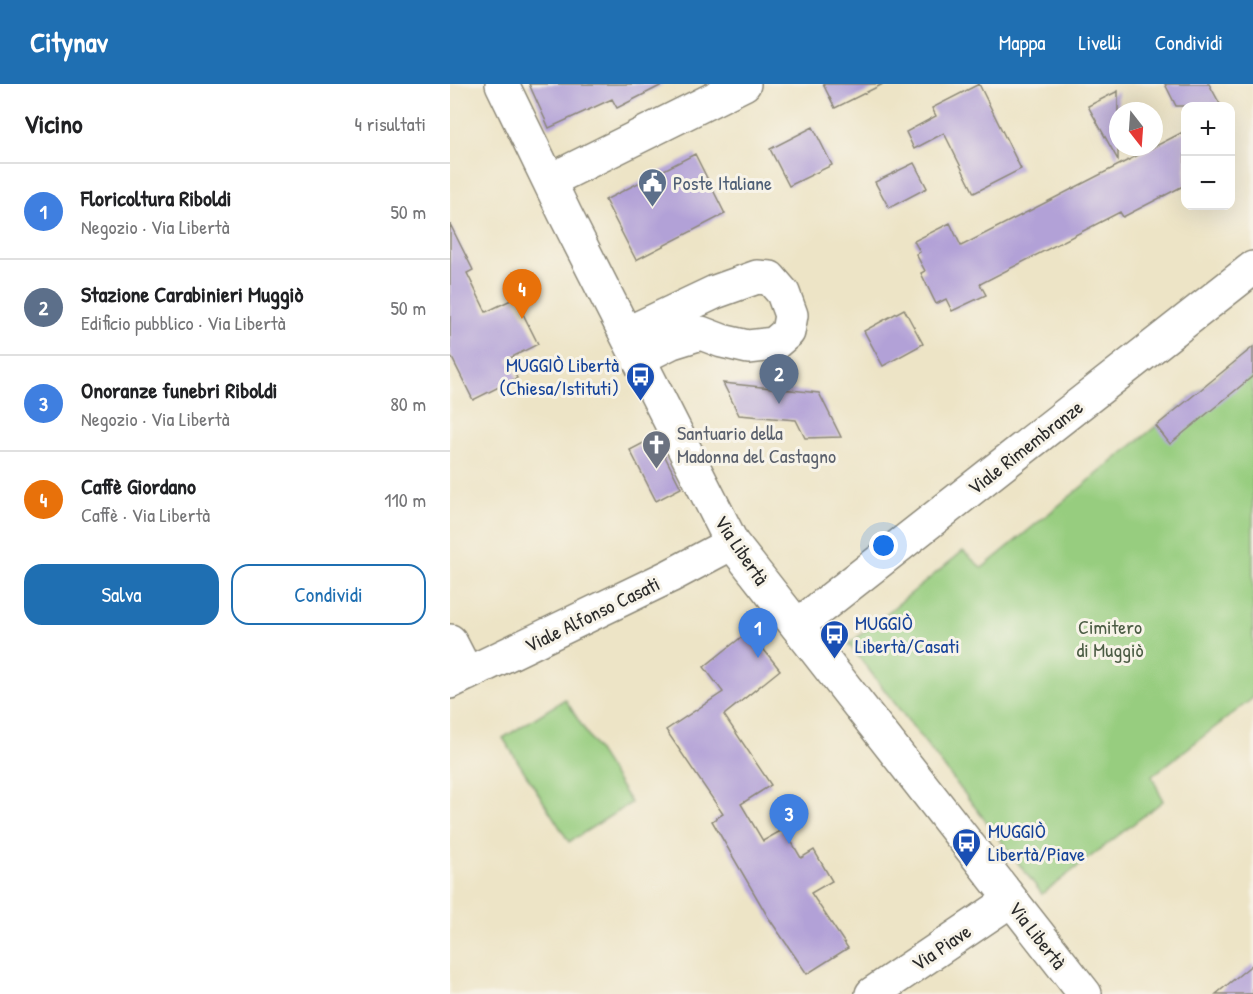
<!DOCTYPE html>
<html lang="it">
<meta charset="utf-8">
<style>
:root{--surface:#fff;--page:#f6f6f6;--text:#202124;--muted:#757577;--line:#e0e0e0;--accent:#1f6fb2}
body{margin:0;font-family:"Patrick Hand",sans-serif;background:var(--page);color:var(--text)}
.controls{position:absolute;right:18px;top:18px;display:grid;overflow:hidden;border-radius:12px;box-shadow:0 6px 24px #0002}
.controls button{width:54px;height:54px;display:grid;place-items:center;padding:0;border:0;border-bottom:2px solid var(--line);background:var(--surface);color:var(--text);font:30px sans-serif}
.compass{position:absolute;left:659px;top:18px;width:54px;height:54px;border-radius:50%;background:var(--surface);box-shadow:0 6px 24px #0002;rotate:163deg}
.you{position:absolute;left:434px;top:462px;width:21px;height:21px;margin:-15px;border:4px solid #fff;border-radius:50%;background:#1a73e8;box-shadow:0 0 0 9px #1a73e833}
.badge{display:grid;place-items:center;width:39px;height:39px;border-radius:50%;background:var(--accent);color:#fff;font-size:20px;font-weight:700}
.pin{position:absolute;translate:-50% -50px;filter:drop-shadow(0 2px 3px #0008)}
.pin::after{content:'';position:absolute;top:32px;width:21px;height:18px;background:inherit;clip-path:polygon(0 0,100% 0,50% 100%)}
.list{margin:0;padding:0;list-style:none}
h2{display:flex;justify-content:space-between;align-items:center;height:78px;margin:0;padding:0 24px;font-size:26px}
h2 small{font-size:20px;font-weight:400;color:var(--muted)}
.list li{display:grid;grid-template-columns:39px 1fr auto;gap:18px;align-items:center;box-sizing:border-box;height:96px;padding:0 24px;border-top:2px solid var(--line)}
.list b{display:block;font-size:22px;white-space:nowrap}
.list p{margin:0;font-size:20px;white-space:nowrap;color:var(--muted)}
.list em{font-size:20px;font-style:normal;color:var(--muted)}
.actions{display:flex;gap:12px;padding:18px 24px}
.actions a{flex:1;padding:14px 0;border:2px solid var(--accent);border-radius:18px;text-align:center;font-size:21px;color:var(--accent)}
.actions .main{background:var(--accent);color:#fff}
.map{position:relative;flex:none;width:803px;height:910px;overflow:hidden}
header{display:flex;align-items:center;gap:36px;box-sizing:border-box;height:84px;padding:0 30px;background:var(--accent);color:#fff}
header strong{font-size:28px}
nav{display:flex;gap:33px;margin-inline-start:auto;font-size:21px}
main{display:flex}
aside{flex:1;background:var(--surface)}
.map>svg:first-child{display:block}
.green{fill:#97cd7f;stroke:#617c55;stroke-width:1.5}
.building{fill:#b2a1d7}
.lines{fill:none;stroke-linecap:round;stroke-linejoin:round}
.minor-casing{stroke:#8c8878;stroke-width:36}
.minor{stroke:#fff;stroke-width:33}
.labels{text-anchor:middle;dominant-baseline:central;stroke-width:6;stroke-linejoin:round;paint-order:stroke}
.service-label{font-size:20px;fill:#4e5e75;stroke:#f7f3e8;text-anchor:start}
.transit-label{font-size:20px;fill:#164399;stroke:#f7f3e8;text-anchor:start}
.worship-label{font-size:20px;fill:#5b616d;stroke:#f7f3e8;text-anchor:start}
.street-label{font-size:20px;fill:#2b2b2b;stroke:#f7f3e8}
.park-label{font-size:20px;fill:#4b5c44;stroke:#f7f3e8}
</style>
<header>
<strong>Citynav</strong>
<nav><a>Mappa</a><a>Livelli</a><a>Condividi</a></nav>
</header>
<main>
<aside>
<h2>Vicino<small>4 risultati</small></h2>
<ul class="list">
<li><span class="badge" style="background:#3f7fe0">1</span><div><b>Floricoltura Riboldi</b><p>Negozio · Via Libertà</p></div><em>50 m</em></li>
<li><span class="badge" style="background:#5c6f8a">2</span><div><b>Stazione Carabinieri Muggiò</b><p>Edificio pubblico · Via Libertà</p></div><em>50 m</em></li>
<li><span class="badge" style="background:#3f7fe0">3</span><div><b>Onoranze funebri Riboldi</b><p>Negozio · Via Libertà</p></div><em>80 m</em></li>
<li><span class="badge" style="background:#e8710a">4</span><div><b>Caffè Giordano</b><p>Caffè · Via Libertà</p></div><em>110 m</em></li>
</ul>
<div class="actions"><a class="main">Salva</a><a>Condividi</a></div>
</aside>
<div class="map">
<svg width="803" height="910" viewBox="0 0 803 910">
<rect width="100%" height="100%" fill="#f7f3e8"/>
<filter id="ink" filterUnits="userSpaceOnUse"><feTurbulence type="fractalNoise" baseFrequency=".0167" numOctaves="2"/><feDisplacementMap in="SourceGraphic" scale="12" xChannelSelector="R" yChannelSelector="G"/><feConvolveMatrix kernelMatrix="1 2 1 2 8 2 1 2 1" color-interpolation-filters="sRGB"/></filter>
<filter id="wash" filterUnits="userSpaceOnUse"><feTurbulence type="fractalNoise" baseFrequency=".008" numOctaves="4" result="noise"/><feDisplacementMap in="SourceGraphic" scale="24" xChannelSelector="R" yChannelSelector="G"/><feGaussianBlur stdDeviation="1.35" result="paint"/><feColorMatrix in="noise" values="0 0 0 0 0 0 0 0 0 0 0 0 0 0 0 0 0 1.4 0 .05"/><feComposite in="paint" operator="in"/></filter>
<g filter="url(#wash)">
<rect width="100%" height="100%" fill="#ede4c6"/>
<!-- green -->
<path class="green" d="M803 263V614L702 692 713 717 592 810 399 560 513 467 532 484Z
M115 615 181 719 119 758 53 654Z"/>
<g id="blocks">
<!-- building -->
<path class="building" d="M79 0H214L167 24 162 15 99 44Z
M373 0H433L385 24Z
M529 0 571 85 524 109 494 49 464 65 456 48 486 32 482 24Z
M715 0H759L771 22H726Z
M668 7V76L638 22Z
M363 43 382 81 339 102 320 65Z
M735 47V101L673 133 670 128 530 200 536 211 502 227 496 215 486 220 471 189 475 187 466 170 470 168 464 157 500 139 511 162Z
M245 70 275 130 186 176 155 116Z
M464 79 477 104 439 124 425 98Z
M0 140 23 186 17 189 36 228 65 214 88 260 58 275 67 294 23 316 0 270Z
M454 225 473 260 433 282 414 247Z
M803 263V292L720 360 706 342Z
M273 299 369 309 391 353 355 354 346 336 289 331Z
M205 353 231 404 206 417 180 366Z
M299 547 330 586 274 631 321 701 291 720 313 757 334 745 351 774 364 766 382 797 361 809 398 864 357 890 318 833 262 737 273 730 216 646 273 608 254 583Z
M803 880V910H766Z"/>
</g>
</g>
<g filter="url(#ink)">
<use href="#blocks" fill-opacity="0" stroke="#8c8878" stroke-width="1.5"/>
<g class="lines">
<defs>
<path id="minor" d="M52 0 115 130 282 459 635 910
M99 97 294 0
M176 250 265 208 307 193 320 194 333 209 341 231 338 248 324 260 298 263 272 257 251 249 222 258 188 275
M347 542 803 184
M0 557 17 590
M0 598 220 492 282 459
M422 910 561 816"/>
</defs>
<!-- minor casing -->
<use href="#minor" class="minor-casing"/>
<!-- minor -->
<use href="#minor" class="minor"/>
</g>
</g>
<!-- icons -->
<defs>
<symbol id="civic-pin" viewBox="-11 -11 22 30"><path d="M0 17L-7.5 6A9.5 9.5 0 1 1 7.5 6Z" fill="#5c6f8a" stroke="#f7f3e8"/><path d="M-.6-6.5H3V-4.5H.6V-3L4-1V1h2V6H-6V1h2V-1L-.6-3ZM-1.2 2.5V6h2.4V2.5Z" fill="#fff"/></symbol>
<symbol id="bus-pin" viewBox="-11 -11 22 30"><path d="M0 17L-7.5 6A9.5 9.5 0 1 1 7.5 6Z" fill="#1a4fb4" stroke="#f7f3e8"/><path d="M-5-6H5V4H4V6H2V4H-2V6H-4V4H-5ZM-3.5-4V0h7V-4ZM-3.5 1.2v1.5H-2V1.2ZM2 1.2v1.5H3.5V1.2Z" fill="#fff"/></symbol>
<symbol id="church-pin" viewBox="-11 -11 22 30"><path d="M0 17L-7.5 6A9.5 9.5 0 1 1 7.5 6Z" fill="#6b7280" stroke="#f7f3e8"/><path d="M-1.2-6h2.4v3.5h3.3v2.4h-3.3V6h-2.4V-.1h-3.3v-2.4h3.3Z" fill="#fff"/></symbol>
</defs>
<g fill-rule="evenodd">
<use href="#civic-pin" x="186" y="82" width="33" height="45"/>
<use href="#bus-pin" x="174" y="276" width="33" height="45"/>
<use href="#church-pin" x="190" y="344" width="33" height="45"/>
<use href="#bus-pin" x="368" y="534" width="33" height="45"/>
<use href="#bus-pin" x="500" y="742" width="33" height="45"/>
</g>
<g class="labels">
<!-- service labels -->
<g class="service-label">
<text x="223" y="98">Poste Italiane</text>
</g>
<!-- transit labels -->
<g class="transit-label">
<text x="169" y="280" text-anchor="end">MUGGIÒ Libertà<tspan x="169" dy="23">(Chiesa/Istituti)</tspan></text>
<text x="405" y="538">MUGGIÒ<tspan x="405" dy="23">Libertà/Casati</tspan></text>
<text x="538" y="746">MUGGIÒ<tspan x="538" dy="23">Libertà/Piave</tspan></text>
</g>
<!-- worship labels -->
<g class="worship-label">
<text x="227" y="348">Santuario della<tspan x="227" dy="23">Madonna del Castagno</tspan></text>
</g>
<!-- street labels -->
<g class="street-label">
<text transform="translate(575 363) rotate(-38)">Viale Rimembranze</text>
<text transform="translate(292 466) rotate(56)">Via Libertà</text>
<text transform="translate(142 530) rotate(-26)">Viale Alfonso Casati</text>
<text transform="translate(588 851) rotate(52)">Via Libertà</text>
<text transform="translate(491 863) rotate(-34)">Via Piave</text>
</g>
<!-- park labels -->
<g class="park-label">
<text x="660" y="542">Cimitero<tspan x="660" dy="23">di Muggiò</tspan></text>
</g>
</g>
</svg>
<div class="controls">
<button>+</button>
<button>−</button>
</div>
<svg class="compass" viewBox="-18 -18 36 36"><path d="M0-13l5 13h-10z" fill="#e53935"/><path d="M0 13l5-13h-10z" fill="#757577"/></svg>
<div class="you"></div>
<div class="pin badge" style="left:308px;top:574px;background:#3f7fe0">1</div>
<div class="pin badge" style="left:329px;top:320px;background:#5c6f8a">2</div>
<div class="pin badge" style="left:339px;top:760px;background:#3f7fe0">3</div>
<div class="pin badge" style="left:72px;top:235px;background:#e8710a">4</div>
</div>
</main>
